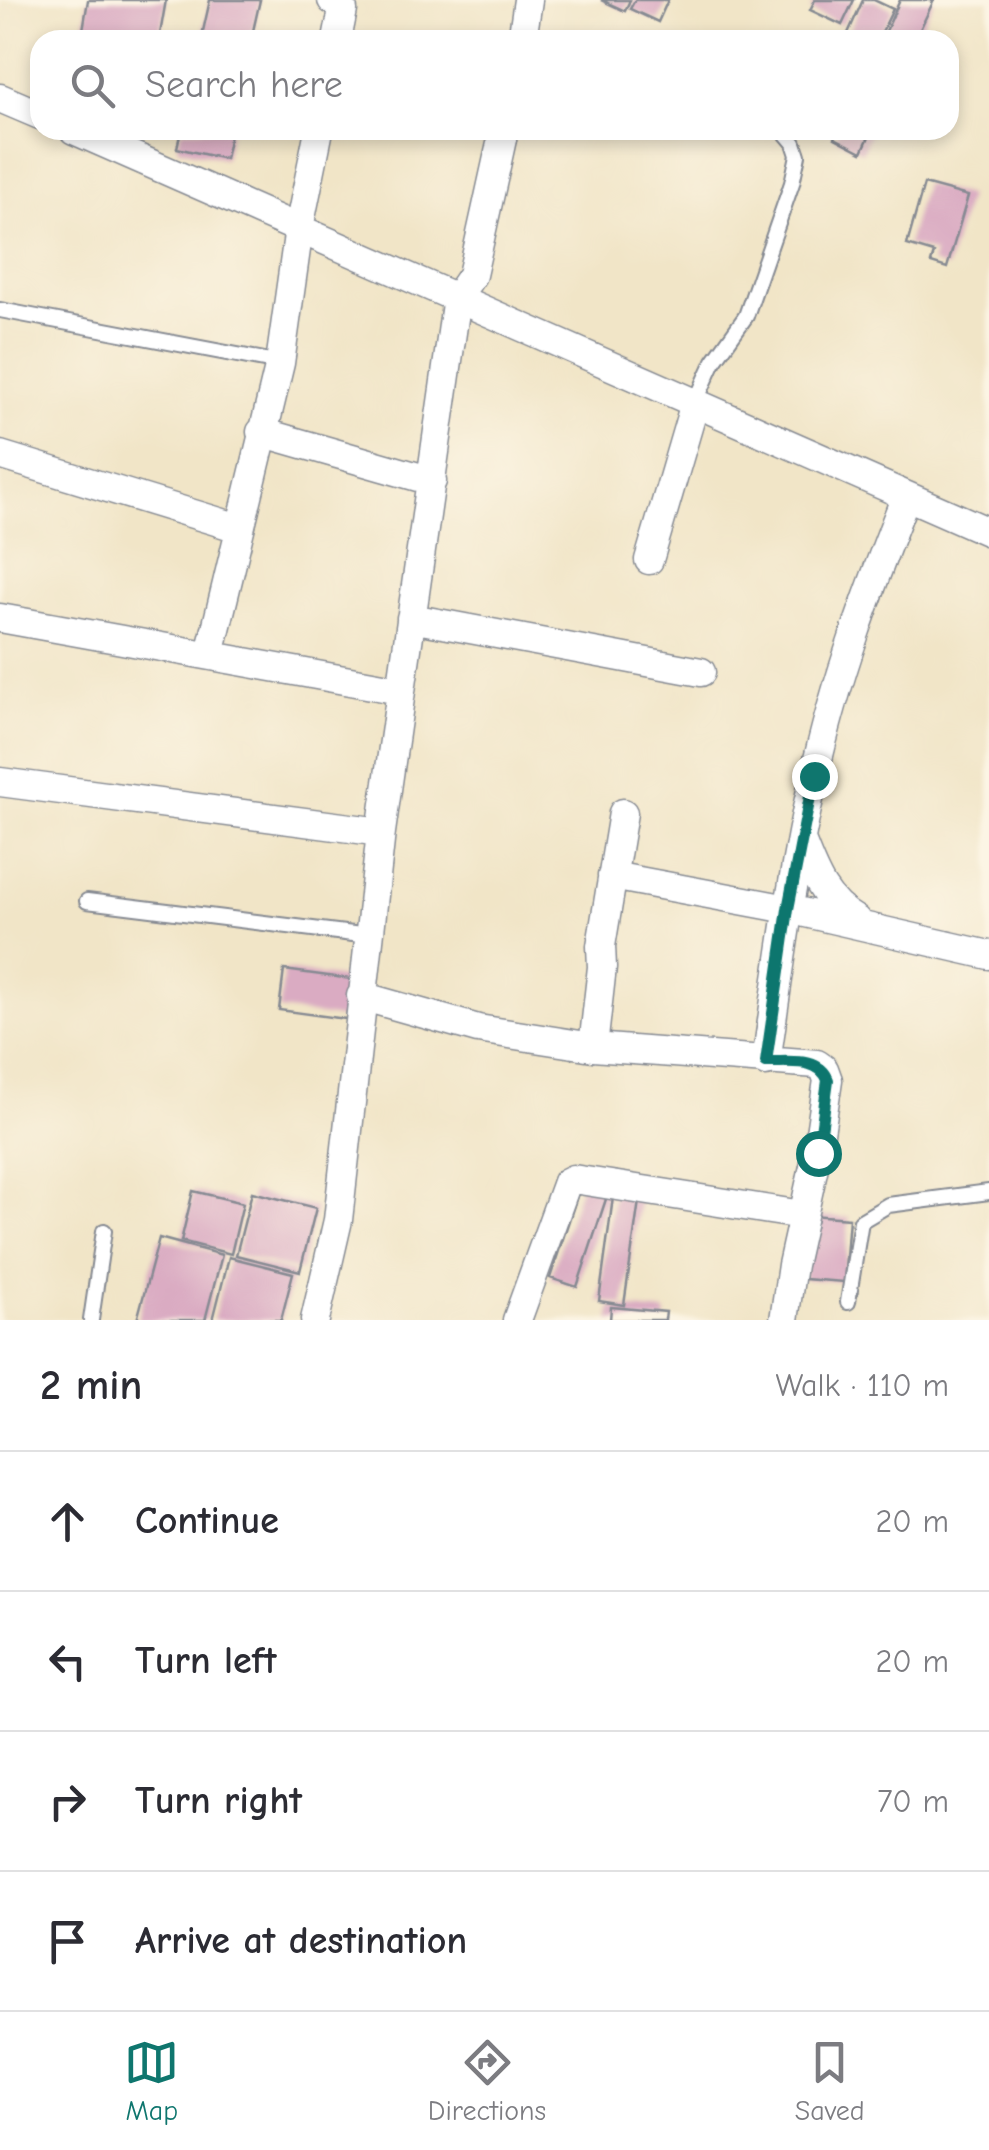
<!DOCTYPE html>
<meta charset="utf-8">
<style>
:root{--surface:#fff;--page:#f2f2f3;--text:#2b2b33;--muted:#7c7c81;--line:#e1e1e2;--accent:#0f766e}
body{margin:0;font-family:"Comic Neue",sans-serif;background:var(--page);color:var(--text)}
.stop{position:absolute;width:30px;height:30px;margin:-22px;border:8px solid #0f766e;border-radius:50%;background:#fff}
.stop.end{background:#0f766e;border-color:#fff;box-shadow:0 2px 10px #0008}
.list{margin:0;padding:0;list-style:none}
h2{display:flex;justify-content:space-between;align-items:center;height:130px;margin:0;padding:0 40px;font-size:42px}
h2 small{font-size:32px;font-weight:400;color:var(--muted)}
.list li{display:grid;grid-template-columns:65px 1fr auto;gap:30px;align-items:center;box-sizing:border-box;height:140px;padding:0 40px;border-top:2px solid var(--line)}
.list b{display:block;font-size:38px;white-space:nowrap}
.list em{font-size:32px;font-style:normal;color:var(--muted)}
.icon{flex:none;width:55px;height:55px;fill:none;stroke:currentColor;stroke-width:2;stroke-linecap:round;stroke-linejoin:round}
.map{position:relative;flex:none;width:989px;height:1320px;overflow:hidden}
.search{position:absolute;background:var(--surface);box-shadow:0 5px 15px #0003;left:30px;right:30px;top:30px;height:110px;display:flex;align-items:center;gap:25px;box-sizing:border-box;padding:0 35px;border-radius:30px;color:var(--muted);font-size:38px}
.sheet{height:690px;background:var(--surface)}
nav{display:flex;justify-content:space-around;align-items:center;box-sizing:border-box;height:140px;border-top:2px solid var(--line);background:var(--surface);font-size:28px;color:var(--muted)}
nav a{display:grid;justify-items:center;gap:5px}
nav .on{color:var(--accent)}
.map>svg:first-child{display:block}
.building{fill:#daabc2}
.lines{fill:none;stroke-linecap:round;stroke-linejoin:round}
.service-casing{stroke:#868a92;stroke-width:18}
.minor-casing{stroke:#868a92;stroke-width:31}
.service{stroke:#fff;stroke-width:14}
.minor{stroke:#fff;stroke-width:28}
.route{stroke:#0f766e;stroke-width:12}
</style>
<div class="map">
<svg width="989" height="1320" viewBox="0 0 989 1320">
<rect width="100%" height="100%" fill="#fcf5e5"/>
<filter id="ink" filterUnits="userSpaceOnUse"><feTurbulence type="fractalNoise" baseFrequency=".01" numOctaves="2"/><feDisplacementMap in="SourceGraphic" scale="20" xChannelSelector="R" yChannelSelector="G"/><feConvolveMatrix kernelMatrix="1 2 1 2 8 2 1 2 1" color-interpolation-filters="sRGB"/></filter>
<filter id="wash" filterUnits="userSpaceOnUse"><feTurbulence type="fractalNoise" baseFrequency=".0048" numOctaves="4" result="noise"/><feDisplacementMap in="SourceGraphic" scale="40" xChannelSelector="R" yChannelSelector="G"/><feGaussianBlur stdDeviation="2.25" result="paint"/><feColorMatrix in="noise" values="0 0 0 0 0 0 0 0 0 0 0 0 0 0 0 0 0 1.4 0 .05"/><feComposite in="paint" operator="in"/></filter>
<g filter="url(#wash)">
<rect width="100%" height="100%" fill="#f1e5c7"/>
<g id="blocks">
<!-- building -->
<path class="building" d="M88 0H166L159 40H134L83 30Z
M210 0H260L251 40H201Z
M601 0H630L625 11Z
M635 0H668L658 22 630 9Z
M815 0H854L842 25 810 10Z
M863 0H874L893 9 878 40H845Z
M900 0H934L915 40H882Z
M181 130H231L225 159 177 148Z
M839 130H872L862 152 835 138Z
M924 184 968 196 947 268 931 263 934 253 907 245Z
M284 970 351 979 346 1019 279 1010Z
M582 1181 609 1190 577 1287 550 1278Z
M614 1190 640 1194 624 1305 599 1301Z
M193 1191 243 1203 231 1254 181 1241Z
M252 1192 316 1208 300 1271 236 1255Z
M810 1215 849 1218 844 1282 804 1279Z
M159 1238 222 1255 205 1320H137Z
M229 1257 293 1273 281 1320H213Z
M611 1307 666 1312 665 1320H610Z"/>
</g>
</g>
<g filter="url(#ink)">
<use href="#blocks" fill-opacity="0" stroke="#868a92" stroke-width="2.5"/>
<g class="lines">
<defs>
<path id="service" d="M0 310 280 363
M695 403 714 361 746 316 792 183 798 155 794 143 783 130
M87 901 369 936
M848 1302 861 1221 888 1205 989 1192
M91 1320 104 1231"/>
<path id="minor" d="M332 0 337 1 343 10 337 40
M522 40 528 0
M0 98 40 115
M74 130 989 532
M261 432 432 481
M0 455 239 528
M649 560 695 403
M0 618 400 690
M411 618 701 672
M210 654 280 363 299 228 319 130
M0 782 381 832
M802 843C814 874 825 903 856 920
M612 876 788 909 989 955
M361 996 478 1029 593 1047 817 1064 824 1069 828 1080 817 1153 792 1265 784 1320
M593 1047 602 967 601 946 623 813
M766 1062C780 967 792 871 814 777 835 680 870 588 906 496
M315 1320 338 1220 381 832 457 297 472 275 504 130
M517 1320 567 1182 573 1179 802 1215"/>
</defs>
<!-- service casing -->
<use href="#service" class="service-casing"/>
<!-- minor casing -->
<use href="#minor" class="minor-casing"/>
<!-- service -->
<use href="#service" class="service"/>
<!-- minor -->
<use href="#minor" class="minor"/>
</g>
</g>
<g class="lines" filter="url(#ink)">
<!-- route -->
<path class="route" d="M814 776 788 909 766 1062C788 1063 819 1056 828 1080L818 1153"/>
</g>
</svg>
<div class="stop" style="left:818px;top:1153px"></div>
<div class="stop end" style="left:814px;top:776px"></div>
<div class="search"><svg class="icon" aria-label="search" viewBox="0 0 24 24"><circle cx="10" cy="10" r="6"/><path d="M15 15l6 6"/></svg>Search here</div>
</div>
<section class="sheet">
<h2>2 min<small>Walk · 110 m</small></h2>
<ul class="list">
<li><svg class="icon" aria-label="ahead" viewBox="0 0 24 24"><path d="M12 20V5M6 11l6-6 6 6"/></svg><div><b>Continue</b></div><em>20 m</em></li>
<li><svg class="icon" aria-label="left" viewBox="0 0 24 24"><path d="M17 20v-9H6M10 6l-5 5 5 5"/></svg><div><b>Turn left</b></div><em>20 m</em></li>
<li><svg class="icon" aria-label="right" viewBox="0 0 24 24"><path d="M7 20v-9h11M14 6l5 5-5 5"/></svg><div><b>Turn right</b></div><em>70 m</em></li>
<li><svg class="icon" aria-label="arrive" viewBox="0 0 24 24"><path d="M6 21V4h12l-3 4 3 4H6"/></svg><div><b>Arrive at destination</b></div></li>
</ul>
</section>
<nav>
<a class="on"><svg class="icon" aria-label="map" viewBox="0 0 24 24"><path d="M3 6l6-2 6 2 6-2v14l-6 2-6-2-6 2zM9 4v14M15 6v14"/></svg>Map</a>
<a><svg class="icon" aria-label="directions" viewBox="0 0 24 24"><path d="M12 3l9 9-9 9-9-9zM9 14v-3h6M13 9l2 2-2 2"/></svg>Directions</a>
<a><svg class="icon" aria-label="saved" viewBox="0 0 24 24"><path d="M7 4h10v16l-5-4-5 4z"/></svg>Saved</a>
</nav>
